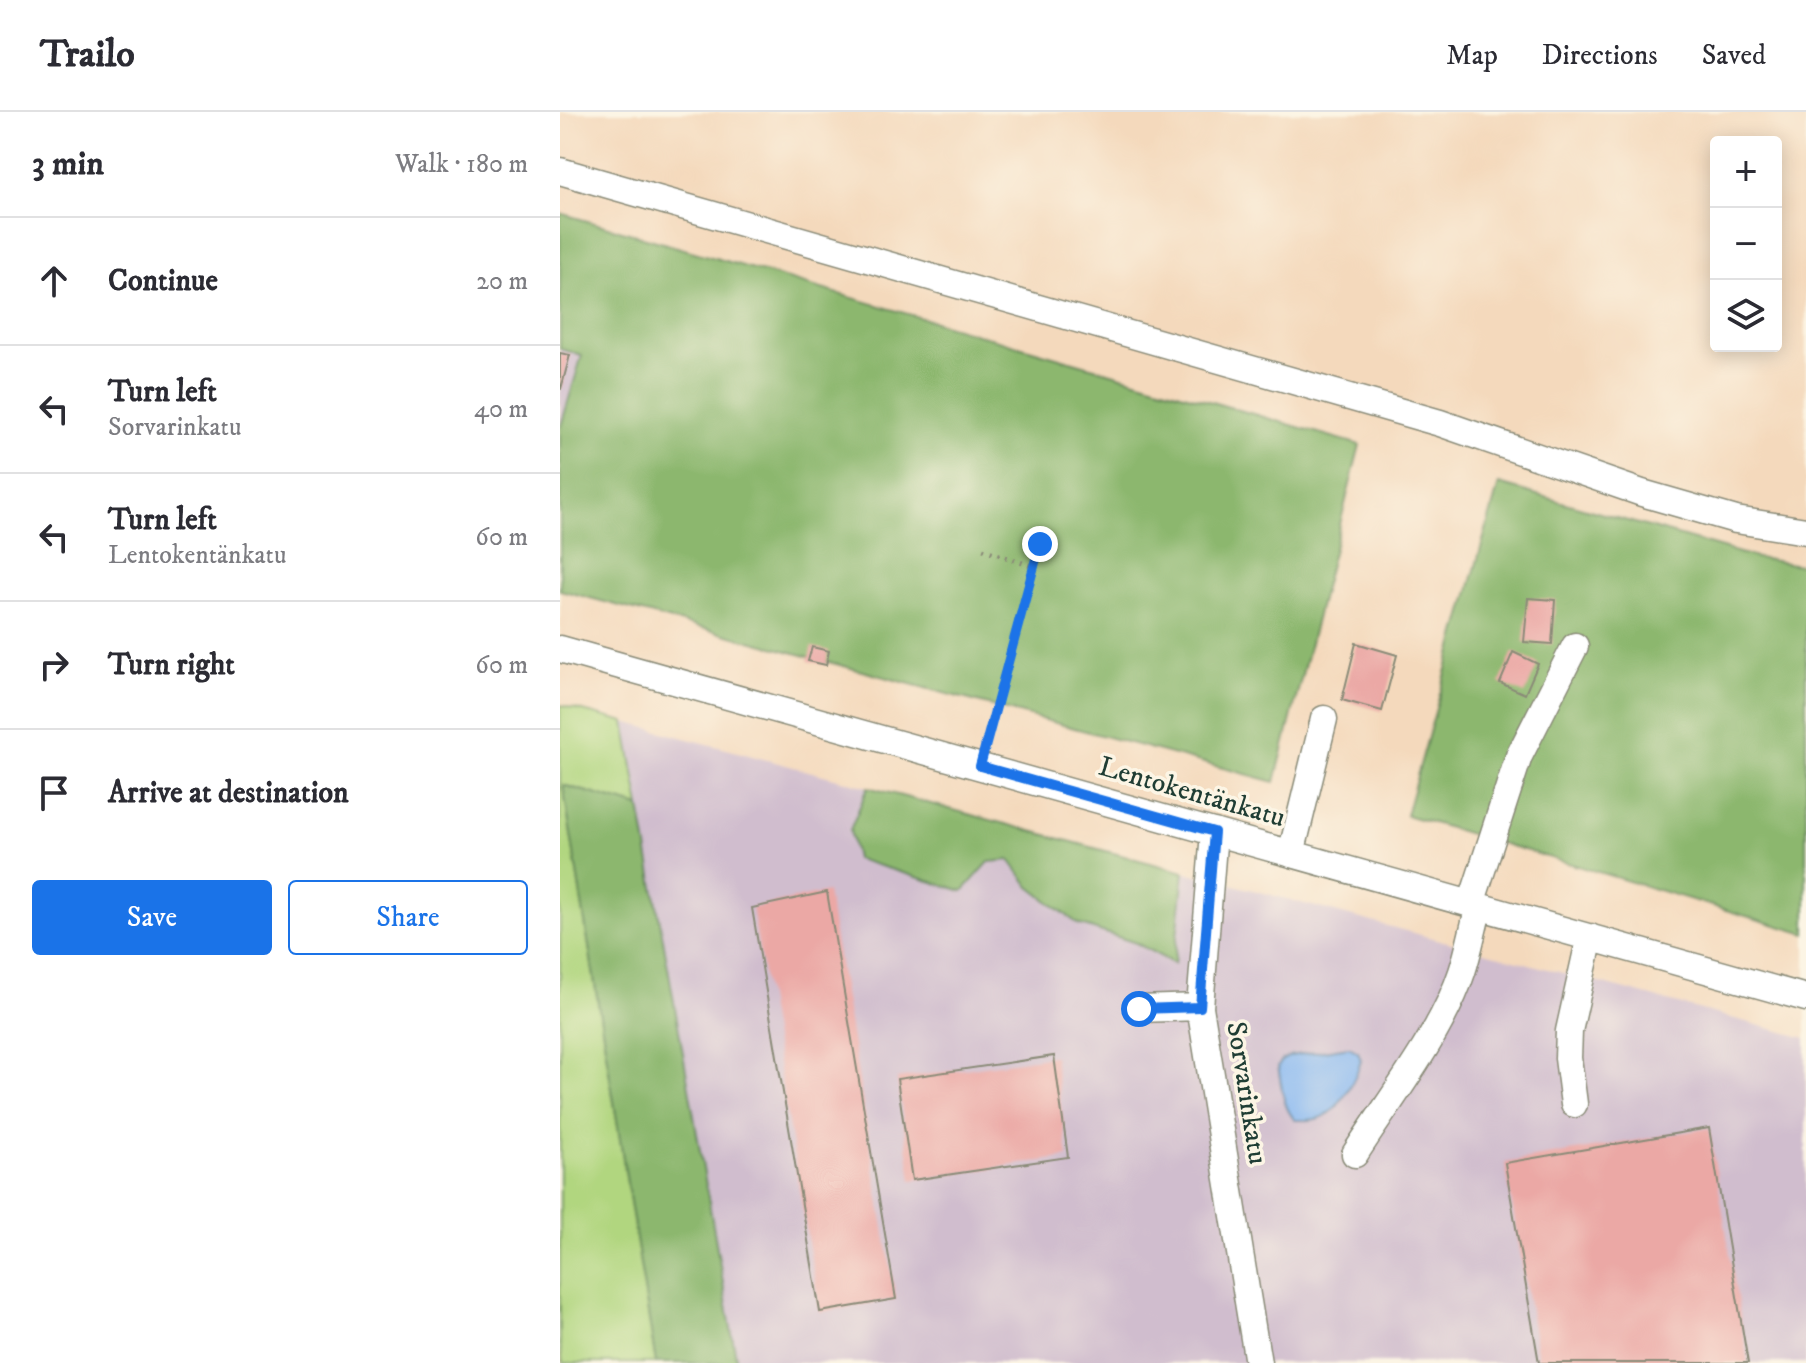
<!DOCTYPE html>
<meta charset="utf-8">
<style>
:root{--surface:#fff;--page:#f7f7f7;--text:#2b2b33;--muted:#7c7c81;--line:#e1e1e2;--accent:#1a73e8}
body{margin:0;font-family:"IM FELL DW Pica",serif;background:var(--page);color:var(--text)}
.controls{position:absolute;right:24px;top:24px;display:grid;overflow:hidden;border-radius:8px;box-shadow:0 4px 20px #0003}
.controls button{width:72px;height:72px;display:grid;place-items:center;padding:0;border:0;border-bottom:2px solid var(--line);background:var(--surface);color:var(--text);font:40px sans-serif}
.stop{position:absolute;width:24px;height:24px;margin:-18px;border:6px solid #1a73e8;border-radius:50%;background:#fff}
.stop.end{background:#1a73e8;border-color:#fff;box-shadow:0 2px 8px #0008}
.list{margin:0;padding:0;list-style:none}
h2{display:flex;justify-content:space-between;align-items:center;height:104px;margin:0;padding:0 32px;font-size:34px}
h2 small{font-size:26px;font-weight:400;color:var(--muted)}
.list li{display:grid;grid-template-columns:52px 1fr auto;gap:24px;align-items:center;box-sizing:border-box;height:128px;padding:0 32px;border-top:2px solid var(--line)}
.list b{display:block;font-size:30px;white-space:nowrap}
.list p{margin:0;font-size:26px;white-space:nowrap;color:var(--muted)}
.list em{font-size:26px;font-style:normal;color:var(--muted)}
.actions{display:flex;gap:16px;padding:24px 32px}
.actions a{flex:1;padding:18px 0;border:2px solid var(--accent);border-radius:8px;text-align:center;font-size:28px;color:var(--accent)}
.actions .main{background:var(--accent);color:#fff}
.icon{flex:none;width:44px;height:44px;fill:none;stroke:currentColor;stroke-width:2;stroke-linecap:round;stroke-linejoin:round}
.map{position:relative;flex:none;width:1246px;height:1251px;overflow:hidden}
header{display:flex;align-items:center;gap:48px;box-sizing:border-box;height:112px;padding:0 40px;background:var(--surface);border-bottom:2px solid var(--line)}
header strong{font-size:38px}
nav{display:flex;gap:44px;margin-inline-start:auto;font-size:28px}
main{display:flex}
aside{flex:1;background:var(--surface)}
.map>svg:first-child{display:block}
.industrial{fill:#d0bdce}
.green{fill:#b1d67f;stroke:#688a5a;stroke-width:2}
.forest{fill:#8cb76e;stroke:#567a51;stroke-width:2}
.water{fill:#86b7f2;stroke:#527a93;stroke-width:2}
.building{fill:#eba8a5}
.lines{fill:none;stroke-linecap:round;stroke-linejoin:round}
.minor-casing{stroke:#8a8b78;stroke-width:29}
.path{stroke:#8a8b78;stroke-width:5;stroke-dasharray:2 6;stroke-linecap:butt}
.minor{stroke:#fff;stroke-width:26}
.route{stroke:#1a73e8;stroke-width:10}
.labels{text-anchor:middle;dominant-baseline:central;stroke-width:7;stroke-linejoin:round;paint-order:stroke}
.street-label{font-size:28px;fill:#1f3d34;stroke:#fcf5e5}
</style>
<header>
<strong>Trailo</strong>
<nav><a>Map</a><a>Directions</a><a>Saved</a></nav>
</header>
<main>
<aside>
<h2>3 min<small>Walk · 180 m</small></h2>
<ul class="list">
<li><svg class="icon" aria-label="ahead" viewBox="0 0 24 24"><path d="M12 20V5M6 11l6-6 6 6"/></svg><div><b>Continue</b></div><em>20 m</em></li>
<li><svg class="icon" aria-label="left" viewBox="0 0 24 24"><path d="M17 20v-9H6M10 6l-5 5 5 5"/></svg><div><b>Turn left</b><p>Sorvarinkatu</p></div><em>40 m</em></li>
<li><svg class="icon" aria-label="left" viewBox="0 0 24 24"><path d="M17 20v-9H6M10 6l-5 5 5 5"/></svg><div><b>Turn left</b><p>Lentokentänkatu</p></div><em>60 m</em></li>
<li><svg class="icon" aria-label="right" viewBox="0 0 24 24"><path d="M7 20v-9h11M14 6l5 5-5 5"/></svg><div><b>Turn right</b></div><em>60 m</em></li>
<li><svg class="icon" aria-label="arrive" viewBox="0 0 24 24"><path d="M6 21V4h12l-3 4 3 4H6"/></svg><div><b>Arrive at destination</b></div></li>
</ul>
<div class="actions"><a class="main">Save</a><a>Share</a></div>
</aside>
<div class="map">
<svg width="1246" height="1251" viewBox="0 0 1246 1251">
<rect width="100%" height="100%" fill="#fcf5e5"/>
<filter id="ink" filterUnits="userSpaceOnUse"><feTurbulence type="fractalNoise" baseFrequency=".0125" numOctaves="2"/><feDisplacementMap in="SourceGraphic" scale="16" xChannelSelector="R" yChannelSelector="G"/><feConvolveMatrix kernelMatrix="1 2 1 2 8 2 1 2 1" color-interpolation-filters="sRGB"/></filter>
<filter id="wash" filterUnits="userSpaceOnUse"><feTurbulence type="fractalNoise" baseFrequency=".006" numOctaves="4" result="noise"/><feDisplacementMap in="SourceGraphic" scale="32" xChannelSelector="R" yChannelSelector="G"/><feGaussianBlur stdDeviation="1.8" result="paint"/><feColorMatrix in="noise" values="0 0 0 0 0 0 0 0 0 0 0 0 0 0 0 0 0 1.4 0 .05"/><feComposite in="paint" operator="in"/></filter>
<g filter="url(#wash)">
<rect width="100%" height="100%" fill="#f4d9bc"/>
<!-- industrial -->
<path class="industrial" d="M0 237 22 243 0 317Z
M65 610 1246 926V1251H177Z"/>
<!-- green -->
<path class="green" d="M0 593 65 610 80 695 3 673 96 1251H3L0 1232Z"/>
<!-- forest -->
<path class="forest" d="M0 101 800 333 715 670 0 478V317L22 243 0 237Z
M939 372 1197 446 1246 454V822L846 703Z
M3 673 80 695 177 1251H96Z
M308 675 624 760 614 852 576 831 518 812 470 775 450 748 429 750 403 779 296 747 290 718Z"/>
<!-- water -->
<path class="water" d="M789 935 798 940 801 948C797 965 781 994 767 1003 757 1009 745 1008 735 1008 722 994 722 973 718 955L722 948 730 944Z"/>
<g id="blocks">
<!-- building -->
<path class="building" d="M0 241 10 243 1 277H0Z
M968 486 995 488 992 532 964 530Z
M796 531 837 543 822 599 782 588Z
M252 535 269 539 266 553 248 549Z
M953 540 978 552 965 582 940 571Z
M267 780 336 1187 260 1200 192 796Z
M494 944 508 1045 352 1068 337 967Z
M1149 1016 1188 1251H979L945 1051Z"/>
</g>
</g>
<g filter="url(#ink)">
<use href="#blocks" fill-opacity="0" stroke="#8a8b78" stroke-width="2"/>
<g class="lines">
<defs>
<path id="minor" d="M0 59 880 311 1082 381 1176 408 1246 419
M0 537 1246 886
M654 720 640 895 698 1251
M731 742 764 607
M911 792 959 644 1015 534
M579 897 640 895
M1014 992 1008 946 1009 919 1030 825
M795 1042C830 987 882 921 902 860 909 839 913 816 919 794"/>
</defs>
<!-- minor casing -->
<use href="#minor" class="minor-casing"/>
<!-- path -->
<path class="path" d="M423 437 474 455
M427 630 480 432"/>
<!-- minor -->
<use href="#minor" class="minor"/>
</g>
</g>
<g class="lines" filter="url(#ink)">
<!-- route -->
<path class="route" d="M480 432 420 654 654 720 640 895 579 897"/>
</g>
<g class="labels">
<!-- street labels -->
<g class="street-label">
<text transform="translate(632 680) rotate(16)">Lentokentänkatu</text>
<text transform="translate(687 981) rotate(81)">Sorvarinkatu</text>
</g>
</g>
</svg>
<div class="controls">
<button>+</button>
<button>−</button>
<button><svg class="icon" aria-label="layers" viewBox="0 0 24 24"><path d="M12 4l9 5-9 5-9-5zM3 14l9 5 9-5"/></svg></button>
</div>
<div class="stop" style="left:579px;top:897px"></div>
<div class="stop end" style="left:480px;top:432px"></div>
</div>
</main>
